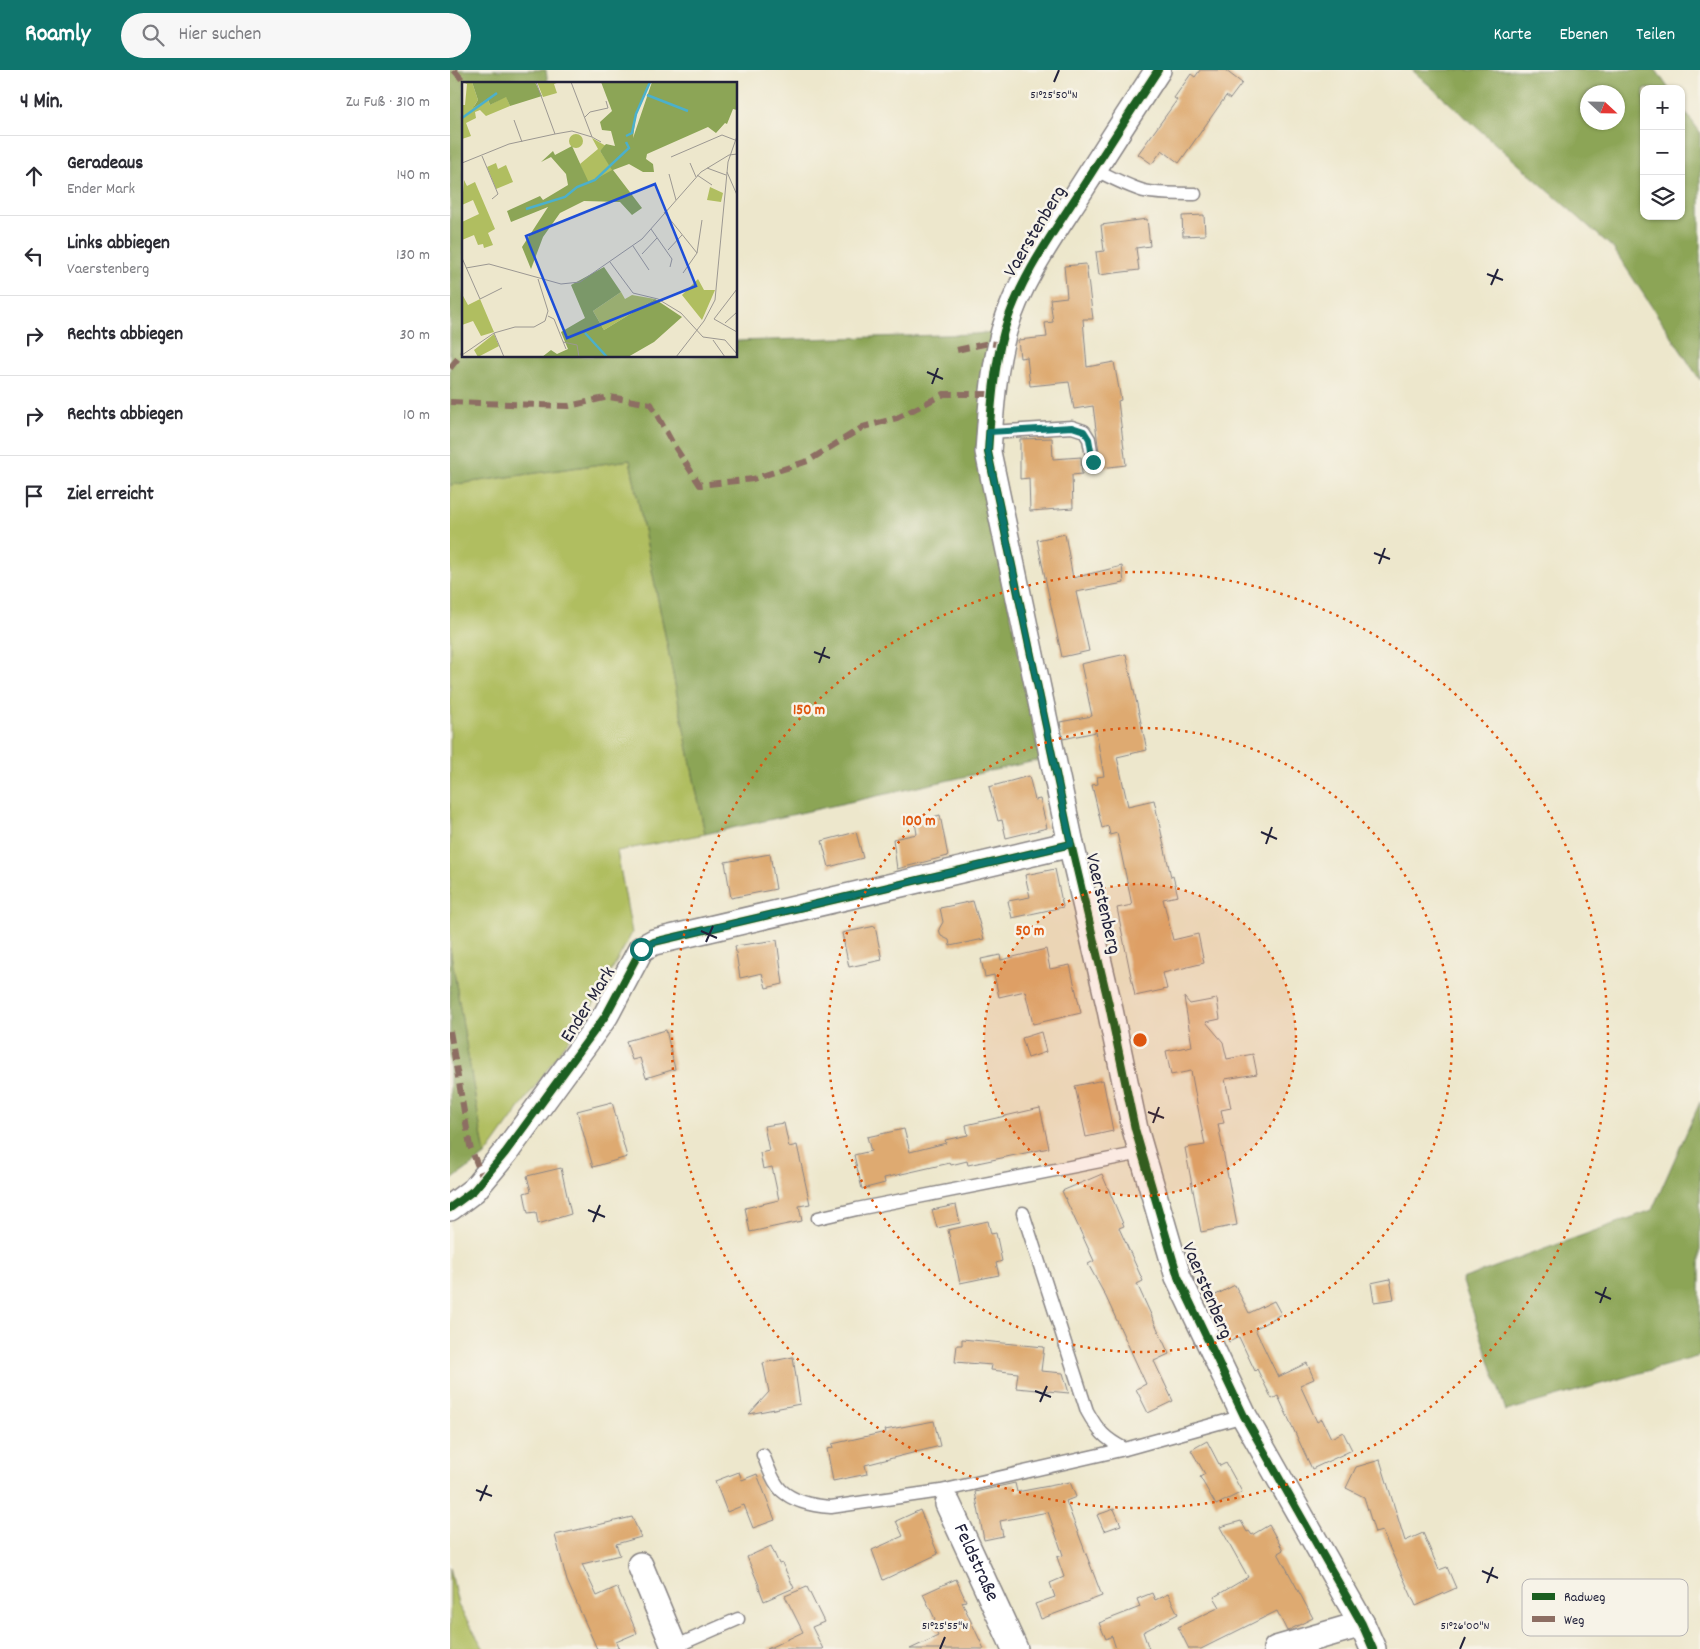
<!DOCTYPE html>
<html lang="de">
<meta charset="utf-8">
<style>
:root{--surface:#fff;--page:#f7f7f7;--text:#2b2b33;--muted:#7c7c81;--line:#e1e1e2;--accent:#0f766e}
body{margin:0;font-family:Dekko,sans-serif;background:var(--page);color:var(--text)}
.controls{position:absolute;right:15px;top:15px;display:grid;overflow:hidden;border-radius:10px;box-shadow:0 1px 4px #0004}
.controls button{width:45px;height:45px;display:grid;place-items:center;padding:0;border:0;border-bottom:1px solid var(--line);background:var(--surface);color:var(--text);font:25px sans-serif}
.compass{position:absolute;left:1130px;top:15px;width:45px;height:45px;border-radius:50%;background:var(--surface);box-shadow:0 1px 4px #0004;rotate:112deg}
.stop{position:absolute;width:15px;height:15px;margin:-11px;border:4px solid #0f766e;border-radius:50%;background:#fff}
.stop.end{background:#0f766e;border-color:#fff;box-shadow:0 1px 5px #0008}
.list{margin:0;padding:0;list-style:none}
h2{display:flex;justify-content:space-between;align-items:center;height:65px;margin:0;padding:0 20px;font-size:21px}
h2 small{font-size:16px;font-weight:400;color:var(--muted)}
.list li{display:grid;grid-template-columns:32px 1fr auto;gap:15px;align-items:center;box-sizing:border-box;height:80px;padding:0 20px;border-top:1px solid var(--line)}
.list b{display:block;font-size:19px;white-space:nowrap}
.list p{margin:0;font-size:16px;white-space:nowrap;color:var(--muted)}
.list em{font-size:16px;font-style:normal;color:var(--muted)}
.icon{flex:none;width:28px;height:28px;fill:none;stroke:currentColor;stroke-width:2;stroke-linecap:round;stroke-linejoin:round}
.map{position:relative;flex:none;width:1250px;height:1579px;overflow:hidden}
header{display:flex;align-items:center;gap:30px;box-sizing:border-box;height:70px;padding:0 25px;background:var(--accent);color:#fff}
header strong{font-size:24px}
nav{display:flex;gap:28px;margin-inline-start:auto;font-size:18px}
.search{width:350px;height:45px;background:var(--page);display:flex;align-items:center;gap:12px;box-sizing:border-box;padding:0 18px;border-radius:28px;color:var(--muted);font-size:19px}
main{display:flex}
aside{flex:1;background:var(--surface)}
.map>svg:first-child{display:block}
.green{fill:#b0be60;stroke:#69704e}
.forest{fill:#8ca556;stroke:#576448;fill-rule:evenodd}
.building{fill:#deaa71}
.lines{fill:none;stroke-linecap:round;stroke-linejoin:round}
.service-casing{stroke:#888484;stroke-width:15}
.minor-casing{stroke:#888484;stroke-width:28}
.service{stroke:#fff;stroke-width:12}
.minor{stroke:#fff;stroke-width:25}
.quiet{stroke:#8d6e63;stroke-width:6;stroke-dasharray:12 6;stroke-linecap:butt}
.cycleway-casing{stroke:#f7f3e8;stroke-width:11}
.cycleway{stroke:#1b5e20;stroke-width:8}
.route{stroke:#0f766e;stroke-width:6}
.ticks{fill:none;stroke:#22223b;stroke-width:2}
.ring{fill:none;stroke:#de560e;stroke-width:2.5;stroke-dasharray:2.5 5}
.labels{text-anchor:middle;dominant-baseline:central;stroke-width:5;stroke-linejoin:round;paint-order:stroke}
.street-label{font-size:20px;fill:#22223b;stroke:#f7f3e8}
.inset-river{fill:none;stroke:#4cb0cc;stroke-width:2.5}
.inset-road{fill:none;stroke:#9c9892;stroke-width:1}
.view{fill:#1d4ed8;fill-opacity:0.15;stroke:#1d4ed8;stroke-width:2.5}
.inset-edge{fill:none;stroke:#22223b;stroke-width:2.5}
.key{fill:#f7f3e8;stroke:#b7b4b4;stroke-width:1}
.key-label{font-size:14px;fill:#22223b}
.ticks-label{font-size:12px;text-anchor:middle;fill:#22223b;stroke:#f7f3e8;stroke-width:5;stroke-linejoin:round;paint-order:stroke}
.centre{fill:#de560e;stroke:#f7f3e8;stroke-width:2.5}
.ring-label{font-size:15px;text-anchor:middle;font-weight:bold;fill:#de560e;stroke:#f7f3e8;stroke-width:5;stroke-linejoin:round;paint-order:stroke}
</style>
<header>
<strong>Roamly</strong>
<div class="search"><svg class="icon" aria-label="search" viewBox="0 0 24 24"><circle cx="10" cy="10" r="6"/><path d="M15 15l6 6"/></svg>Hier suchen</div>
<nav><a>Karte</a><a>Ebenen</a><a>Teilen</a></nav>
</header>
<main>
<aside>
<h2>4 Min.<small>Zu Fuß · 310 m</small></h2>
<ul class="list">
<li><svg class="icon" aria-label="ahead" viewBox="0 0 24 24"><path d="M12 20V5M6 11l6-6 6 6"/></svg><div><b>Geradeaus</b><p>Ender Mark</p></div><em>140 m</em></li>
<li><svg class="icon" aria-label="left" viewBox="0 0 24 24"><path d="M17 20v-9H6M10 6l-5 5 5 5"/></svg><div><b>Links abbiegen</b><p>Vaerstenberg</p></div><em>130 m</em></li>
<li><svg class="icon" aria-label="right" viewBox="0 0 24 24"><path d="M7 20v-9h11M14 6l5 5-5 5"/></svg><div><b>Rechts abbiegen</b></div><em>30 m</em></li>
<li><svg class="icon" aria-label="right" viewBox="0 0 24 24"><path d="M7 20v-9h11M14 6l5 5-5 5"/></svg><div><b>Rechts abbiegen</b></div><em>10 m</em></li>
<li><svg class="icon" aria-label="arrive" viewBox="0 0 24 24"><path d="M6 21V4h12l-3 4 3 4H6"/></svg><div><b>Ziel erreicht</b></div></li>
</ul>
</aside>
<div class="map">
<svg width="1250" height="1579" viewBox="0 0 1250 1579">
<rect width="100%" height="100%" fill="#f7f3e8"/>
<filter id="ink" filterUnits="userSpaceOnUse"><feTurbulence type="fractalNoise" baseFrequency=".02" numOctaves="2"/><feDisplacementMap in="SourceGraphic" scale="10" xChannelSelector="R" yChannelSelector="G"/><feConvolveMatrix kernelMatrix="1 2 1 2 8 2 1 2 1" color-interpolation-filters="sRGB"/></filter>
<filter id="wash" filterUnits="userSpaceOnUse"><feTurbulence type="fractalNoise" baseFrequency=".0096" numOctaves="4" result="noise"/><feDisplacementMap in="SourceGraphic" scale="20" xChannelSelector="R" yChannelSelector="G"/><feGaussianBlur stdDeviation="1.12" result="paint"/><feColorMatrix in="noise" values="0 0 0 0 0 0 0 0 0 0 0 0 0 0 0 0 0 1.4 0 .05"/><feComposite in="paint" operator="in"/></filter>
<g filter="url(#wash)">
<rect width="100%" height="100%" fill="#ede7cc"/>
<!-- green -->
<path class="green" d="M180 390 255 764 167 781 182 863 140 940 35 1086 0 878V415Z
M0 1497 8 1535 34 1579H0Z"/>
<!-- forest -->
<path class="forest" d="M0 0H96L98 14H14V286H286V271L525 264 542 262 527 377 590 690 255 764 180 390 0 415Z
M962 0H1206L1219 19H1194V146H1231V36L1250 62V310L1163 178ZM1168 22V52H1138V22Z
M0 878 35 1086 0 1111Z
M1250 1032V1286L1056 1341 1012 1209 1202 1140Z"/>
<g id="blocks">
<!-- building -->
<path class="building" d="M750 0H775L792 13 780 29 776 26 729 93 712 80 702 94 688 84 727 30 724 28 741 4 745 7Z
M754 145 755 165 733 166 732 146Z
M697 149 700 176 686 178 689 200 649 205 646 182 654 181 651 155Z
M636 194 643 249H633L637 297 664 292 671 330 668 331 676 395 651 398 643 336 624 339 619 312 580 316 577 287 570 288 568 270 597 267 595 253 603 252 600 229 617 227 614 196Z
M602 368 603 389 631 387 632 404 622 405 623 438 580 441 579 408 570 409V369Z
M615 464 623 508 672 496 674 513 626 522 639 581 612 587 587 470Z
M676 584 697 680 667 687 678 736 704 730 721 807 723 806 728 826 713 829 723 870 748 864 754 893 713 903 717 919 685 926 667 838 682 835 667 763 660 765 658 756 652 758 642 715 648 714 647 707 654 706 646 662 613 669 610 652 642 646 631 594Z
M579 706 585 730 590 729 597 758 556 768 552 750 548 751 539 717Z
M490 745 498 786 447 799 443 769 467 764 465 752Z
M406 762 413 788 379 797 372 771Z
M320 784 326 819 281 828 275 792Z
M605 799 613 837 562 848 558 831 580 827 575 805Z
M523 831 534 869 500 876 499 870 491 866 489 859 493 852 490 838Z
M425 856 432 890 399 897 392 863Z
M327 870 333 914 316 918 312 903 290 908 285 876Z
M596 879 600 899 620 895 631 943 583 954 575 921 549 927 544 905 535 907 531 889 550 885 551 890Z
M734 927 740 934 767 929 770 949 756 952 773 972 777 989 803 984 807 1004 775 1009 781 1038 771 1040 774 1053 768 1054 787 1155 751 1162 735 1078 755 1075 741 1001 721 1005 716 981 742 976Z
M216 960 225 999 196 1008 190 988 182 990 176 971Z
M591 962 596 982 578 988 572 968Z
M653 1010 663 1061 636 1067 625 1016Z
M162 1032 177 1087 143 1097 127 1041Z
M590 1038 599 1078 518 1095 517 1091 501 1095 500 1093 434 1108 435 1113 412 1119 404 1085 421 1081 417 1067 454 1059 460 1082 496 1073 495 1070 518 1065 516 1055Z
M334 1053 339 1077 347 1075 360 1134 349 1136 352 1151 300 1162 295 1138 329 1130 322 1097 313 1099 310 1083 319 1081 314 1056Z
M111 1098 121 1144 88 1154 86 1142 78 1143 74 1123 81 1121 77 1106Z
M652 1104 674 1156 669 1158 693 1211 687 1214 719 1284 704 1291 723 1331 698 1343 686 1319 696 1314 656 1227 638 1194 644 1191 612 1121Z
M506 1135 510 1153 487 1158 482 1140Z
M538 1151 541 1164 546 1163 552 1191 546 1193 549 1205 510 1213 498 1160Z
M940 1209 944 1229 924 1232 921 1213Z
M785 1215 799 1243 824 1231 831 1244 805 1259 828 1307 857 1293 864 1309 850 1315 867 1352 872 1349 881 1368 893 1362 902 1380 862 1399 828 1326 822 1329 807 1299 805 1301 789 1267 779 1272 758 1229Z
M512 1269 594 1277 591 1301 613 1303 619 1323 566 1318 568 1303 541 1300 542 1295 505 1292 507 1275H512Z
M343 1287 350 1334 299 1344 319 1322 313 1293Z
M484 1351 490 1376 415 1395 417 1404 383 1411 377 1379 383 1378 382 1374 436 1362 435 1360Z
M757 1371 770 1396 776 1393 792 1422 766 1435 750 1407 755 1404 741 1380Z
M930 1390 955 1471 973 1463 989 1500 997 1497 1006 1518 966 1536 932 1461 925 1463 914 1427 896 1418 906 1397Z
M289 1402 292 1410 307 1404 325 1450 303 1458 294 1435 277 1442 265 1411Z
M620 1412 626 1427 616 1431 652 1526 591 1549 585 1534 605 1527 600 1513 614 1507 607 1487 613 1485 598 1442 550 1451 553 1466 534 1470 525 1422 565 1413 567 1422Z
M664 1439 671 1455 654 1461 647 1445Z
M470 1440 488 1484 433 1510 422 1480 453 1466 446 1451Z
M182 1447 191 1467 166 1474 170 1485 132 1494 147 1526 167 1517 187 1563 166 1572 169 1579H147L117 1511 105 1465Z
M791 1451 797 1462 799 1461 802 1465 819 1455 833 1480 828 1483 863 1548 837 1561 827 1541 751 1579H739L728 1557 770 1537 764 1527 798 1507 770 1457Z
M321 1476 329 1494 332 1493 344 1518 314 1531 309 1518V1515L297 1487Z
M506 1509 516 1531 512 1532 534 1579H460L488 1566 482 1551 485 1549 473 1524Z
M357 1517 374 1552 362 1557 373 1579H317L353 1562 335 1526Z
M702 1523 705 1530 718 1524 728 1544 693 1562 699 1579H666L662 1566 656 1569 649 1553 690 1537 687 1529Z"/>
</g>
</g>
<g filter="url(#ink)">
<use href="#blocks" fill-opacity="0" stroke="#888484" stroke-width="1"/>
<g class="lines">
<defs>
<path id="service" d="M644 99C660 107 677 116 694 121 711 125 728 123 745 124
M539 362 622 357 634 361 639 369 643 392
M573 1143 637 1341C648 1361 655 1369 675 1379
M368 1148 407 1139 691 1083
M313 1385C318 1396 322 1411 331 1420 344 1432 365 1436 381 1437L491 1421 675 1379 794 1346
M224 1577 288 1549"/>
<g id="minor">
<path d="M708 0C681 41 654 83 628 124 600 167 568 212 554 261 543 301 541 341 538 382L621 774 659 935 685 1059 728 1207 794 1346 912 1554 923 1579"/>
<path d="M0 1138 24 1120 55 1083 156 945 191 879 204 872 621 774"/>
<path id="s1" d="M498 1434 565 1579"/>
<path d="M190 1495 225 1579"/>
<path d="M826 1579 912 1554"/>
</g>
</defs>
<!-- service casing -->
<use href="#service" class="service-casing"/>
<!-- minor casing -->
<use href="#minor" class="minor-casing"/>
<!-- service -->
<use href="#service" class="service"/>
<!-- minor -->
<use href="#minor" class="minor"/>
<!-- quiet -->
<path class="quiet" d="M4 0 16 14
M507 280 539 273 551 275
M0 298 14 281
M0 332 119 336 159 327 201 334 223 374 250 415 303 409 358 391 413 357 447 348 494 324H542
M0 961 20 1076 33 1109"/>
<defs>
<path id="cycleway" d="M708 0C681 41 654 83 628 124 600 167 568 212 554 261 543 301 541 341 538 382L621 774 659 935 685 1059 728 1207 794 1346 912 1554 923 1579
M0 1138 24 1120 55 1083 156 945 191 879 204 872 621 774"/>
</defs>
<!-- cycleway casing -->
<use href="#cycleway" class="cycleway-casing"/>
<!-- cycleway -->
<use href="#cycleway" class="cycleway"/>
</g>
</g>
<g class="lines" filter="url(#ink)">
<!-- route -->
<path class="route" d="M191 879 204 872 621 774 538 382 539 362 622 357 634 361 639 369 643 392"/>
</g>
<!-- ticks -->
<path class="ticks" d="M604 12 609 0M1037 204 1053 210M1041 215 1048 199M477 302 493 309M482 314 488 298M924 483 940 489M929 494 935 478M364 582 380 588M369 593 375 577M811 762 827 769M816 774 822 757M251 861 267 868M256 872 263 856M698 1042 714 1048M703 1053 709 1037M138 1140 155 1147M143 1152 150 1135M1145 1222 1161 1229M1150 1233 1156 1217M585 1321 601 1327M590 1332 597 1316M26 1420 42 1426M30 1431 37 1415M1032 1501 1048 1508M1037 1513 1043 1497M490 1579 495 1567M1010 1579 1015 1567"/>
<!-- distance rings -->
<circle cx="690" cy="970" r="156" fill="#de560e" fill-opacity=".12"/>
<g class="ring">
<circle cx="690" cy="970" r="156"/>
<circle cx="690" cy="970" r="312"/>
<circle cx="690" cy="970" r="468"/>
</g>
<g class="labels">
<!-- street labels -->
<g class="street-label">
<text transform="translate(586 162) rotate(-59)">Vaerstenberg</text>
<text transform="translate(652 834) rotate(77)">Vaerstenberg</text>
<text transform="translate(139 935) rotate(-58)">Ender Mark</text>
<text transform="translate(756 1221) rotate(67)">Vaerstenberg</text>
<text stroke="none"><textPath href="#s1" startOffset="65">Feldstraße</textPath></text>
</g>
</g>
<!-- overview -->
<g transform="translate(12 12)">
<rect width="275" height="275" fill="#ede7cc"/>
<path d="M1 0H10L16 18 12 24 26 17 28 23 44 14 48 24 24 34 18 28 13 30 14 36 4 41 9 54 0 57V23H3L5 2ZM75 0H97L92 2 95 11 81 15ZM107 59a7 7 0 1 1 14 0a7 7 0 1 1-14 0ZM130 56 144 64 138 69 151 88 144 93 113 107 126 101 118 82 136 67ZM34 81 36 87 44 83 51 100 34 107 25 85ZM2 98 5 104 13 100 33 147 26 151 31 163 22 166 21 162 16 163 12 153 0 158V140L17 132 11 118 0 123ZM248 105 261 111 259 120 245 118ZM236 197 242 208H253L240 238 220 213ZM159 210 163 217 170 213 193 217 142 248 131 229ZM0 212 6 223 18 217 32 250 19 254 11 239 0 243ZM32 252 37 264 16 275 12 268Z" fill="#b0be60"/>
<path d="M10 0H73L80 14 48 24 44 15 28 23 26 17 11 26 16 18ZM139 0H188L174 32 171 56 190 0H275V28L271 27 265 42 263 41 254 51 246 45 185 72 184 77 191 82 192 90H181L167 82 151 88 180 126 170 133 158 120 122 119 98 131 81 155 69 187 60 165 86 125 49 140 45 129 78 114 81 118 106 103 104 92 89 75 79 80 91 69 93 73 110 64 127 101 150 88 138 69 144 62 153 64 149 49 140 48 138 40 150 29ZM142 185 159 210 131 229 142 248 193 217 220 235 192 260 166 275H80L89 268 95 272 106 267 99 250 123 236 109 203Z" fill="#8ca556"/>
<path class="inset-river" d="M185 13 226 29M0 36 35 11M164 54 170 51 174 32 188 0M64 127 103 115 115 105 133 98 167 66 164 60M123 251 145 275"/>
<path class="inset-road" d="M74 0 93 52M109 0 130 55 139 60M123 35 128 30 146 26 144 19M52 38 60 60M20 74 36 112 30 117M209 75 260 53 273 58M0 81 47 62 93 52 110 49 130 55M228 81 234 95M245 86 264 93M265 90 275 113M207 92 214 118M235 93 250 103M202 130 235 171 221 191M189 147 210 177 208 185M171 164 187 188M206 168 220 153M235 171 240 138M180 172 195 156M0 176 18 217 40 206M148 180 171 211 196 217 219 231 241 255 263 258 275 272M4 186 27 182 99 202 118 200 180 157 239 90 267 73 275 72M275 207 252 237 275 250M86 234 92 237 104 267M263 241 275 230M32 251 42 275M251 258 263 275M101 260 115 263 117 275M0 273 32 251 53 245H72L83 239 86 229 76 197M214 275 242 239 253 218 266 80 275 54"/>
<path class="view" d="M193 102 234 204 105 256 64 154Z"/>
<rect width="275" height="275" class="inset-edge"/>
</g>
<!-- legend -->
<rect x="1072" y="1509" width="166" height="57" rx="8" class="key"/>
<rect x="1082" y="1523" width="23" height="7" fill="#1b5e20"/>
<rect x="1082" y="1546" width="23" height="6" fill="#8d6e63"/>
<g class="key-label">
<text x="1114" y="1531">Radweg</text>
<text x="1114" y="1554">Weg</text>
</g>
<g class="ticks-label">
<text x="604" y="28">51°25'50"N</text>
<text x="495" y="1559">51°25'55"N</text>
<text x="1015" y="1559">51°26'00"N</text>
</g>
<circle cx="690" cy="970" r="8" class="centre"/>
<g class="ring-label">
<text x="359" y="644">150 m</text>
<text x="469" y="755">100 m</text>
<text x="580" y="865">50 m</text>
</g>
</svg>
<div class="controls">
<button>+</button>
<button>−</button>
<button><svg class="icon" aria-label="layers" viewBox="0 0 24 24"><path d="M12 4l9 5-9 5-9-5zM3 14l9 5 9-5"/></svg></button>
</div>
<svg class="compass" viewBox="-18 -18 36 36"><path d="M0-13l5 13h-10z" fill="#e53935"/><path d="M0 13l5-13h-10z" fill="#7c7c81"/></svg>
<div class="stop" style="left:191px;top:879px"></div>
<div class="stop end" style="left:643px;top:392px"></div>
</div>
</main>
